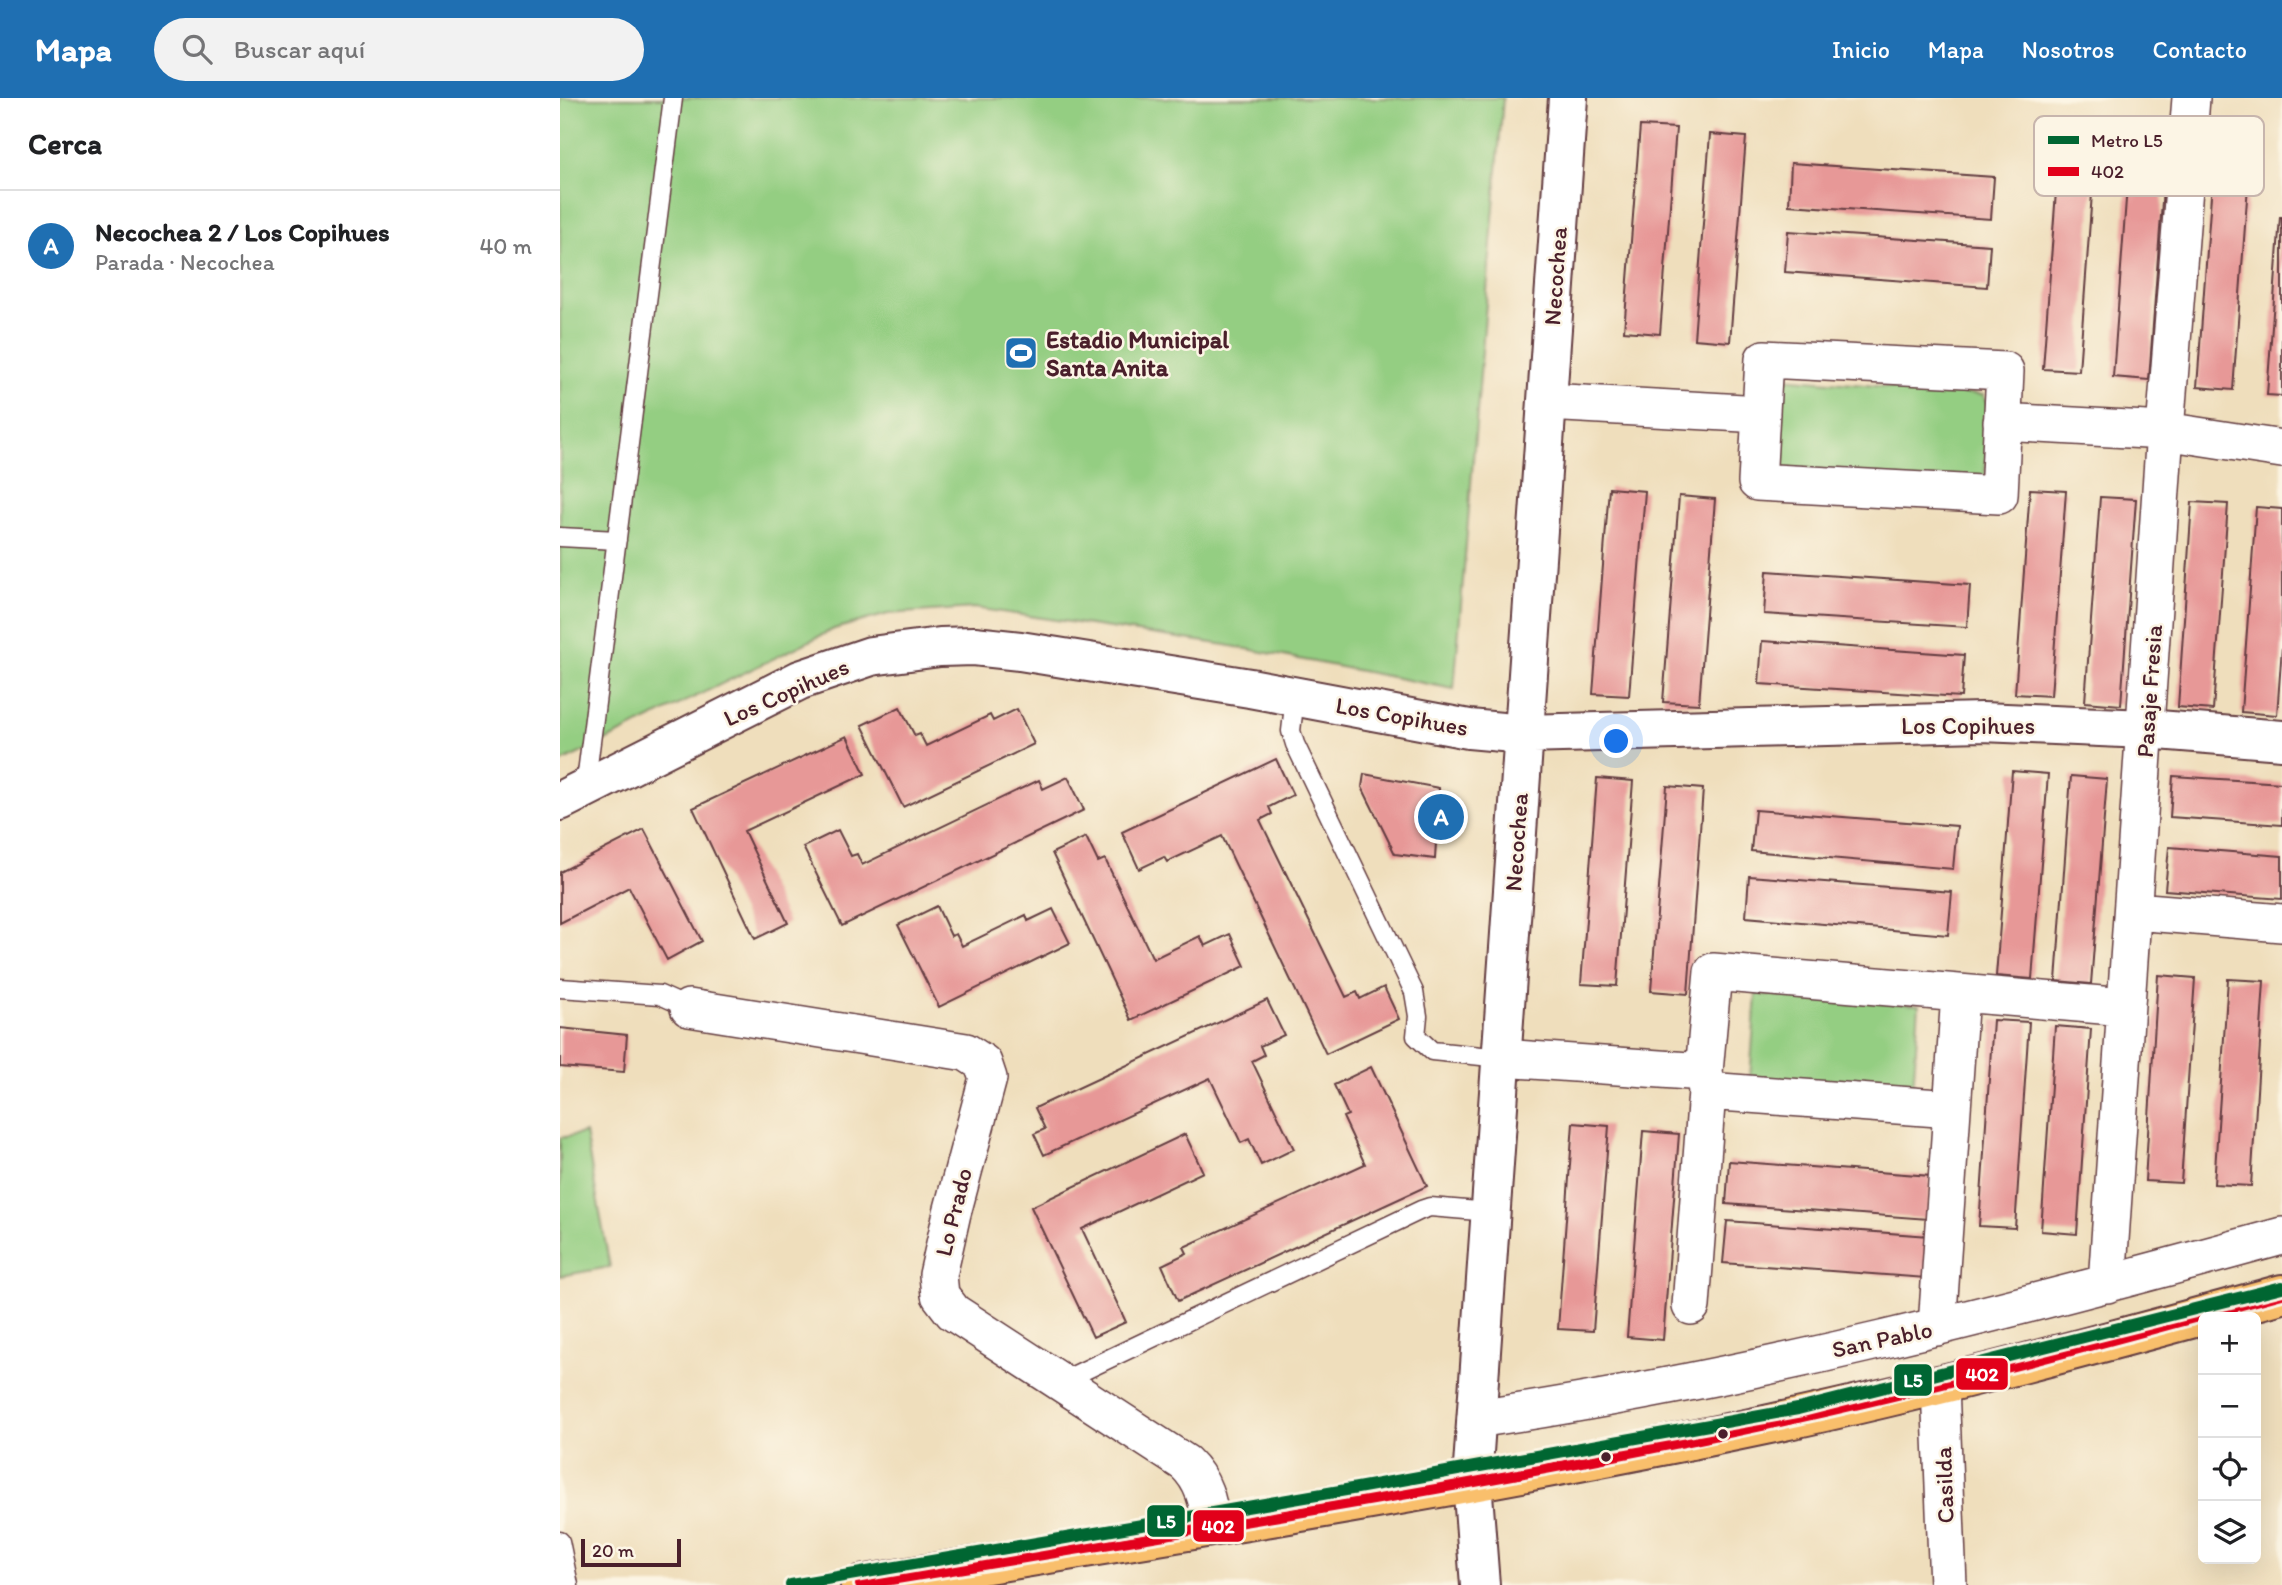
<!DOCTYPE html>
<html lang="es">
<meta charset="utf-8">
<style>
:root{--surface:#fff;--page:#f2f2f2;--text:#202124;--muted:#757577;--line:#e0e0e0;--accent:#1f6fb2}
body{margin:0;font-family:Itim,sans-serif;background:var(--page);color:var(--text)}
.controls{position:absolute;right:21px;bottom:21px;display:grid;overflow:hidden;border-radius:10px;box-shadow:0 7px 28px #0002}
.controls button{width:63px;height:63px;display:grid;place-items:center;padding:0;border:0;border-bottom:2px solid var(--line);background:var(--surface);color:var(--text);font:35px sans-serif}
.scale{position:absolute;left:21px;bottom:18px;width:100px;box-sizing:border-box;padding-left:7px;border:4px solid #4a1f2b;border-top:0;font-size:19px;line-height:24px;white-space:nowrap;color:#4a1f2b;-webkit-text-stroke:5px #fcf5e5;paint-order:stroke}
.you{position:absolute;left:1057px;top:644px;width:24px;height:24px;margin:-18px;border:5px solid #fff;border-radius:50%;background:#1a73e8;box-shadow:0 0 0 10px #1a73e833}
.badge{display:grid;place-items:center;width:46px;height:46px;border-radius:50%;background:var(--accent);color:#fff;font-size:23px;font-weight:700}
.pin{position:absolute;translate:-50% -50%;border:4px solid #fff;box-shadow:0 2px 7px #0006}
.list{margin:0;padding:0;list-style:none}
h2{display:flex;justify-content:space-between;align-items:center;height:91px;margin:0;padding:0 28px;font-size:30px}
h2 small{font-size:23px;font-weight:400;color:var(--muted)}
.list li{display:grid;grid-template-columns:46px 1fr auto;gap:21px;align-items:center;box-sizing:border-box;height:112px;padding:0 28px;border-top:2px solid var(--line)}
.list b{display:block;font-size:26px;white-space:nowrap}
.list p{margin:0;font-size:23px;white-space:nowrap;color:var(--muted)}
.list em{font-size:23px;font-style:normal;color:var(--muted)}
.icon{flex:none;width:38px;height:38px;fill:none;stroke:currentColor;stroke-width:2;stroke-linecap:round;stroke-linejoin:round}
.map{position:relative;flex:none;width:1722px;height:1487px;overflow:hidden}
header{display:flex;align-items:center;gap:42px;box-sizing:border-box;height:98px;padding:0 35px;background:var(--accent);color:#fff}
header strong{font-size:33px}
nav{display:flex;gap:38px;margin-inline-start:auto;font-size:24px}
.search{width:490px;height:63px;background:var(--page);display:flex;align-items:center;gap:18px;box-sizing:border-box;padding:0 24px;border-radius:38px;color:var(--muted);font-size:26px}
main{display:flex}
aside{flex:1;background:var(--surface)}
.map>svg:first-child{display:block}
.green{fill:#94ce82;stroke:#6f7656;stroke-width:2}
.building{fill:#e79897}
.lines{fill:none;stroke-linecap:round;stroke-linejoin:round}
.service-casing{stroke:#633c41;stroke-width:21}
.minor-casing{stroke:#633c41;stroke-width:40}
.tertiary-casing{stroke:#633c41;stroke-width:42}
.primary-casing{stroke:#633c41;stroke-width:42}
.service{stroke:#fff;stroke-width:18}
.minor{stroke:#fff;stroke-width:37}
.tertiary{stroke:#fff;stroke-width:38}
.primary{stroke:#f9bf6c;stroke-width:38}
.bus-1-casing{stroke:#fcf5e5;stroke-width:16}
.bus-1{stroke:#e2001a;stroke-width:10}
.metro-1-casing{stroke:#fcf5e5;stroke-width:18}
.metro-1{stroke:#063;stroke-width:12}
.bus-dot{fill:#4a1f2b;stroke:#fcf5e5;stroke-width:2.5}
.labels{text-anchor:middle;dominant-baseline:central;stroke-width:5;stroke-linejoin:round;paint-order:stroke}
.street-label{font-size:24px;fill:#4a1f2b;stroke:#fcf5e5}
.poi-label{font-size:24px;font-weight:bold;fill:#4a1f2b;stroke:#fcf5e5;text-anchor:start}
.key{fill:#fcf5e5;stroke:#c7b5ad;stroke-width:2}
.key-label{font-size:19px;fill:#4a1f2b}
.line-badge{stroke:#fcf5e5;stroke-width:2.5}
.badge-label{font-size:19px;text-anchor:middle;font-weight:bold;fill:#fff}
</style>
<header>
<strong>Mapa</strong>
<div class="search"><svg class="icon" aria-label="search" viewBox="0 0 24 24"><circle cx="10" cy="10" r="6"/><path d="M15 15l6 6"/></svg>Buscar aquí</div>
<nav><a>Inicio</a><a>Mapa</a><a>Nosotros</a><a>Contacto</a></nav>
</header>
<main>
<aside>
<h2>Cerca<small></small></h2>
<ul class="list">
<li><span class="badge">A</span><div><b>Necochea 2 / Los Copihues</b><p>Parada · Necochea</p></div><em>40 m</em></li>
</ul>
</aside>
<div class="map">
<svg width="1722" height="1487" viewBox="0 0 1722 1487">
<rect width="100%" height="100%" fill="#fcf5e5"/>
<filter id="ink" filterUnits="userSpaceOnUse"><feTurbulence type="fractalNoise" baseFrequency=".0143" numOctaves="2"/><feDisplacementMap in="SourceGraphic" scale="14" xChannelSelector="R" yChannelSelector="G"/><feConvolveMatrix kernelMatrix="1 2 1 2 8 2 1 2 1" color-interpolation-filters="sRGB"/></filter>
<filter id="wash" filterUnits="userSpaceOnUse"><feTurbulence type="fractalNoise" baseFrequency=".00686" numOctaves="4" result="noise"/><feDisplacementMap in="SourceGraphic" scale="28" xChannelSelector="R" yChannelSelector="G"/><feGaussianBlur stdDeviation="1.57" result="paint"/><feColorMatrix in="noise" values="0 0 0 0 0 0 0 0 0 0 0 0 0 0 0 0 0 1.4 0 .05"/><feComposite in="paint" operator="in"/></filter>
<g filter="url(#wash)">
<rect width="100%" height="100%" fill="#efdebc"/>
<!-- green -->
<path class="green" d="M0 0H943L894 591 666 547 414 510 328 516 274 531 0 665Z
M1222 280 1423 297 1429 309 1424 393 1211 389 1208 289Z
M1196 896 1359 907 1353 992 1190 981Z
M25 1035 50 1169 0 1178V1040Z"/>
<g id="blocks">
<!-- building -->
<path class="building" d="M1080 28 1116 30 1100 236 1064 233Z
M1150 36 1186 39 1170 244 1134 241Z
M1231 65 1434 79 1431 121 1229 107Z
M1498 66 1534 68 1519 273 1483 271Z
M1568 74 1604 76 1589 282 1553 279Z
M1652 84 1688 87 1673 292 1637 289Z
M1720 119H1722V298L1707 297Z
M1228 133 1430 147 1427 189 1225 174Z
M1049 390 1085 393 1069 598 1033 596Z
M1470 391 1506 393 1491 598 1455 596Z
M1119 398 1155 401 1139 606 1103 604Z
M1540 399 1576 401 1561 607 1525 604Z
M1632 404 1668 406 1653 612 1618 609Z
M1696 409 1722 411V549L1717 617 1681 614Z
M1207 473 1410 487 1407 529 1204 516Z
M1202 543 1404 557 1401 599 1199 586Z
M340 609 355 638 360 636 366 648 430 617 433 623 457 611 474 646 343 709 302 627Z
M287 638 305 676 184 733 228 825 195 841 133 710Z
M716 661 733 697 709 709 712 716 700 722 786 899 797 894 800 901 824 889 839 921 766 956 662 738 607 764 604 759 579 771 562 734Z
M1452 673 1488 676 1472 881 1436 878Z
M804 676 879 690 875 761 835 756 802 689Z
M1511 678 1547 681 1531 886 1496 883Z
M1613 678 1722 685V727L1610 719Z
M508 679 524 712 282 828 243 749 278 732 291 758 297 756 302 767 479 682 483 691Z
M1037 680 1073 683 1057 888 1021 886Z
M1107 688 1143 691 1128 896 1091 893Z
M1195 712 1397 728 1393 771 1191 753Z
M84 731 142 843 107 862 69 789 0 825V774Z
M526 739 538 764 545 761 593 861 640 838 645 848 670 836 685 868 571 922 492 755Z
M1609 749 1722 758V801L1605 792Z
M1189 778 1392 794 1388 837 1186 819Z
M377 808 391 838 396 836 402 848 466 817 468 823 493 811 510 845 379 909 338 827Z
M1598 877 1635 880 1621 1085 1585 1083Z
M1668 881 1704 883 1691 1088 1654 1086Z
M707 902 724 937 700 948 704 957 692 963 734 1051 701 1067 689 1041 681 1045 650 980 484 1057 474 1036 485 1031 475 1010Z
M1433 922 1469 924 1455 1130 1419 1128Z
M1495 928 1531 931 1517 1136 1481 1133Z
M0 930 67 937 64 974 0 969Z
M811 969 867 1088 618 1203 602 1167 627 1155 624 1149 805 1066 783 1019 788 1017 774 987Z
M1013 1025 1049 1028 1033 1233 998 1231Z
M1083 1033 1119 1036 1103 1242 1067 1239Z
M625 1036 643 1074 522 1131 566 1224 533 1239 471 1109Z
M1169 1063 1371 1078 1368 1121 1166 1106Z
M1167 1123 1369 1138 1366 1180 1163 1165Z"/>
</g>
</g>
<g filter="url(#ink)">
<use href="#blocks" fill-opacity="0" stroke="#633c41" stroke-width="2"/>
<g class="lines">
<defs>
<path id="service" d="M0 439 57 442
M735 599 731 633 735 646 854 894 858 918 856 938 872 953 941 960
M25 691 113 0
M0 890 100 897 129 910
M500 1284 861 1112 870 1109 930 1114
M0 1443 9 1487"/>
<path id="minor" d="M1204 261 1445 273 1439 397 1197 384Z
M987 304 1201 316
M1442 324 1605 333 1722 351
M1574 813 1722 825
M129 910 406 954 423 965 428 980 392 1115 378 1177 380 1197 393 1214 625 1365C644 1383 648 1404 652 1428
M941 960 1144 974
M1147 993 1392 1011
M1547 1186 1605 333 1631 0
M1131 1208 1147 993 1144 974 1153 874 1565 909
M1377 1229 1400 896
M1380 1288 1388 1487
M916 1321C1189 1281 1457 1211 1722 1138"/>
<path id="tertiary" d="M0 703 240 582 311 558 380 549 414 548 460 553 690 590 909 631 964 636 1422 624 1586 631 1722 642
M920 1487 912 1383 1008 0"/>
<path id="primary" d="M300 1487C602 1437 905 1390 1205 1327 1379 1290 1551 1243 1722 1196"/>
</defs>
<!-- service casing -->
<use href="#service" class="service-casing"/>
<!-- minor casing -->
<use href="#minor" class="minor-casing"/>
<!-- tertiary casing -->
<use href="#tertiary" class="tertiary-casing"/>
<!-- primary casing -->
<use href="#primary" class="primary-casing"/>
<!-- service -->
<use href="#service" class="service"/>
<!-- minor -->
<use href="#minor" class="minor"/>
<!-- tertiary -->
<use href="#tertiary" class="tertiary"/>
<!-- primary -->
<use href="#primary" class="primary"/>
<defs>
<path id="bus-1" d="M300 1487C602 1437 906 1391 1206 1327 1379 1290 1551 1243 1722 1196"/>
</defs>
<!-- bus-1 casing -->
<use href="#bus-1" class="bus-1-casing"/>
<!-- bus-1 -->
<use href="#bus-1" class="bus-1"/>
<defs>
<path id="metro-1" d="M231 1487 786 1392 1238 1311 1722 1189"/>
</defs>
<!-- metro-1 casing -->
<use href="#metro-1" class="metro-1-casing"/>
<!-- metro-1 -->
<use href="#metro-1" class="metro-1"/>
</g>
</g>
<!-- icons -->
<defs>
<symbol id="stadium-square" viewBox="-11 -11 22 22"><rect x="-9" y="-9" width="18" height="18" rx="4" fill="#1f6fb2" stroke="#fcf5e5"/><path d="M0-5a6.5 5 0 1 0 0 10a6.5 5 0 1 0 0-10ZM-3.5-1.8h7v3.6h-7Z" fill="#fff"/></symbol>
</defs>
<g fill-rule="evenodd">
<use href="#stadium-square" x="442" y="236" width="38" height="38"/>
</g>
<!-- markers -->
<g class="bus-dot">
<circle cx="1163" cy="1336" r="6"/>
<circle cx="1046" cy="1359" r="6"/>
</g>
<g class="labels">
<!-- street labels -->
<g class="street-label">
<text transform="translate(995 178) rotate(-86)">Necochea</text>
<text transform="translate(1589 593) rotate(-86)">Pasaje Fresia</text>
<text transform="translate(226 594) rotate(-24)">Los Copihues</text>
<text transform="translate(842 618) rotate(10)">Los Copihues</text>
<text x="1408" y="627">Los Copihues</text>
<text transform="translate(956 744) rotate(-86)">Necochea</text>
<text transform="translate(393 1114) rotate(-76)">Lo Prado</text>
<text transform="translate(1322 1241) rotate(-12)">San Pablo</text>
<text transform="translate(1384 1387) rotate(-92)">Casilda</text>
</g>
<!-- poi labels -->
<g class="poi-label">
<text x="486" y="241">Estadio Municipal<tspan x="486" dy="28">Santa Anita</tspan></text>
</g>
</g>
<!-- legend -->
<rect x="1474" y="18" width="230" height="80" rx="10" class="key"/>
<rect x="1488" y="38" width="31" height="8" fill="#063"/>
<rect x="1488" y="69" width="31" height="9" fill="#e2001a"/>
<g class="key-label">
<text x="1531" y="49">Metro L5</text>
<text x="1531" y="80">402</text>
</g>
<g class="line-badge">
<rect x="1395" y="1259" width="54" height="34" rx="7" fill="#e2001a"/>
<rect x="1333" y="1265" width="40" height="34" rx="7" fill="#063"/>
<rect x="586" y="1406" width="40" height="34" rx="7" fill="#063"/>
<rect x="632" y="1411" width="53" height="34" rx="7" fill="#e2001a"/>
</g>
<g class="badge-label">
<text x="1422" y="1283">402</text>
<text x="1353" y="1289">L5</text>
<text x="606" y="1430">L5</text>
<text x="658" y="1435">402</text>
</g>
</svg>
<div class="controls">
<button>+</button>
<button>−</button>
<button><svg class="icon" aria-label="locate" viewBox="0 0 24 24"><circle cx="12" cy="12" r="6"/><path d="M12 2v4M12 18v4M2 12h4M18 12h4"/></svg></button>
<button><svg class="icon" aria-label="layers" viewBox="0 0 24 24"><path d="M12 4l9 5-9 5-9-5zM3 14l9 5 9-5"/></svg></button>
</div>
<div class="scale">20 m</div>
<div class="you"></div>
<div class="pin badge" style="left:881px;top:719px">A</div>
</div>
</main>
